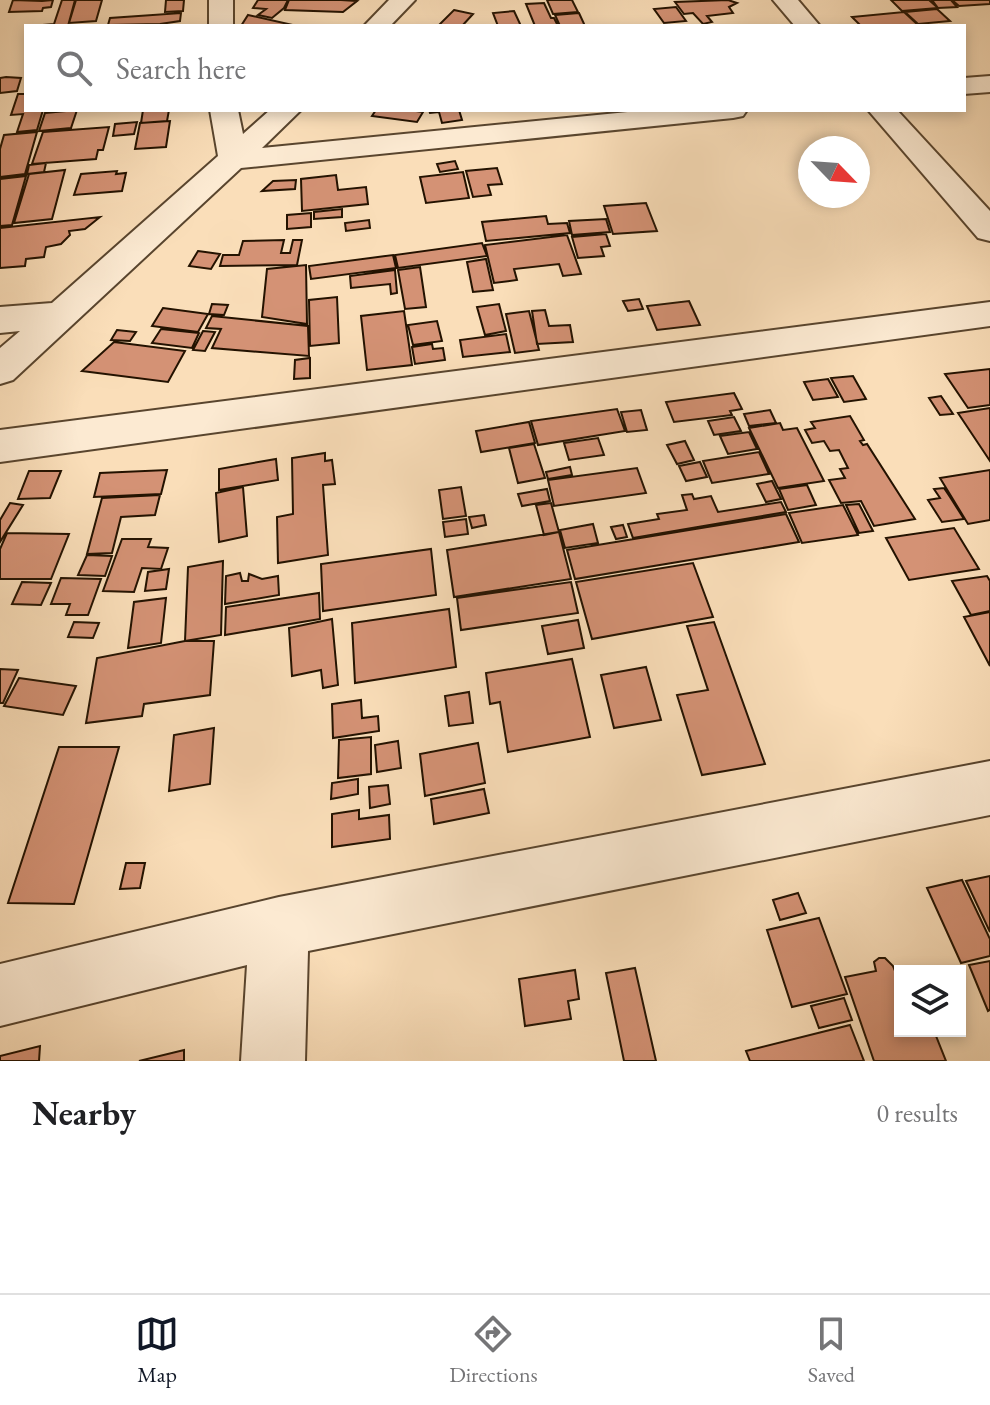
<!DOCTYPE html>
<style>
:root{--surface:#fff;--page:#f2f2f2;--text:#202124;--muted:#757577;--line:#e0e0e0;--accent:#111827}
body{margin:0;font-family:"EB Garamond",serif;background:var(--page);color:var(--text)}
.controls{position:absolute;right:24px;bottom:24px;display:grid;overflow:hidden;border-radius:0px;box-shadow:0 4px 12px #0003}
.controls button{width:72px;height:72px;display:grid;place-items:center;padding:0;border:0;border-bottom:2px solid var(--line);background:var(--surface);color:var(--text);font:40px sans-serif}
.compass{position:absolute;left:798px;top:136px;width:72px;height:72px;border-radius:50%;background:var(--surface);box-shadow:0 4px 12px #0003;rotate:115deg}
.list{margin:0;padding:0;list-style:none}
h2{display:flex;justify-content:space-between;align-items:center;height:104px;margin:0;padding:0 32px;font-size:34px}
h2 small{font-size:26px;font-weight:400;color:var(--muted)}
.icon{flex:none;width:44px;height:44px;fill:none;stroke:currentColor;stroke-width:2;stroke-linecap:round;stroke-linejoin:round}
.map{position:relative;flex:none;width:990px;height:1061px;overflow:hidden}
.search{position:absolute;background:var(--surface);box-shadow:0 4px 12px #0003;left:24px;right:24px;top:24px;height:88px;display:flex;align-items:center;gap:20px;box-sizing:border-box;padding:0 28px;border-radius:0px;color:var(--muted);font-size:30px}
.sheet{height:232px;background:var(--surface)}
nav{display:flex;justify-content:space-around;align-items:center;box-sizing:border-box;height:112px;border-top:2px solid var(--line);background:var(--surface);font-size:22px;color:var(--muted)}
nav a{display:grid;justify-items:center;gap:4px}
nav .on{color:var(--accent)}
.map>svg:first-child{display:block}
.building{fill:#d49275;stroke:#231200;stroke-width:2}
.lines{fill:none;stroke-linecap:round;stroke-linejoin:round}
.minor-casing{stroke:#59452e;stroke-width:4}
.minor{fill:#fcead2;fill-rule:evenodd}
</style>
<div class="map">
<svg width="990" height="1061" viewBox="0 0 990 1061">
<rect width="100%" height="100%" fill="#fadeb9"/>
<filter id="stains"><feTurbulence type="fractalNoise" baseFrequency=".0025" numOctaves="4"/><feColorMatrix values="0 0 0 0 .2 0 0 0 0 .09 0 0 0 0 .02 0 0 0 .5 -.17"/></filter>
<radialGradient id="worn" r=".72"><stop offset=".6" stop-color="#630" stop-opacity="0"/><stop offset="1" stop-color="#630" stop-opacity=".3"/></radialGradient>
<!-- building -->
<path class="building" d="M13 0 42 1 53 0 51 7 43 8 42 11 9 12Z
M62 0H75L68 26H31L54 24Z
M76 0H102L96 21 69 23Z
M166 0H184L183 11 165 12Z
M258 0H288L284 8 272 18 258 15 266 9 253 8Z
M289 0H341L357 1 343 12 285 10Z
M547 0H572L578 12 553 14Z
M728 0 737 3 729 7 733 13 707 16 712 22 703 24 693 13 684 14 675 2Z
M891 0H929L938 8 902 11Z
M932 0H951L957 7 938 8Z
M952 0H990V4L959 6Z
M544 3 551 18H554L558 26H535L526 4Z
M676 7 686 21 664 23 654 9Z
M937 9 950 21 918 24 905 12Z
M454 10 473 14 462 26H438Z
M514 11 521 26H498L493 13Z
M904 12 918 25 861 26 852 17Z
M181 13 180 21 160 24 108 25 110 18Z
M579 13 585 26H560L555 15Z
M248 15 297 26H241Z
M6 77 21 78 17 91 0 93V78Z
M18 94H26V110H43L37 130 17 132 23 114 11 115Z
M77 110 71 128 39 131 45 113Z
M143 110H169L167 121 141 123Z
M376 110H409L423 112 417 122 372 116Z
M429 110H459L462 120 442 123 439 112 430 113Z
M170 121 166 147 135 149 140 123Z
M137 122 134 134 113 136 115 124Z
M109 127 103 150H98L96 159 32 164 43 132Z
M37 132 25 174 0 177V149L4 135Z
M455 161 458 169 440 172 437 164Z
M46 163 44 172 27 174 29 165Z
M497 168 502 184 488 185 491 195 473 197 466 171Z
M65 170 52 219 14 223 29 174Z
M117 171 116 174 126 173 122 191 74 195 81 174Z
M463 172 469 198 426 203 420 177Z
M336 175 338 190 366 187 368 204 302 211 301 179Z
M26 176 12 225 0 226V179Z
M296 180 295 189 262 191 273 181Z
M646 203 657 231 613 234 604 206Z
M342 209V217L314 219V212Z
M311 213V227L287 229V215Z
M546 216 548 224 567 223 570 233 486 241 482 222Z
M100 217 85 229 69 231 70 235 61 244 46 247 44 257 26 259 25 266 0 268V228Z
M606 219 610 232 572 235 569 221Z
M369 220 370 228 346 231 345 223Z
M606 234 610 246 601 247 604 256 578 258 572 237Z
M567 235 581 274 563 276 559 264 514 269 517 280 494 283 485 245Z
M284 240 281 253H290L293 240H302L297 265 220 266 223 255H239L243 241Z
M482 243 487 256 398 268 395 255Z
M198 251 220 254 211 269 189 266Z
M393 255 396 268 311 279 309 266Z
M486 259 493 290 473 292 467 262Z
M306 265 307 324 262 317 267 269Z
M420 267 426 307 405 309 398 270Z
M395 270 397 293 391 294 390 284 351 288 350 276Z
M337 297 339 343 310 346 309 300Z
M639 299 643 309 628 311 623 301Z
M689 301 700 325 657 330 647 306Z
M212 304 228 305 224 315 209 314Z
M499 304 506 331 485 335 477 307Z
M163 308 208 314 198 332 152 326Z
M545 310 549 326 570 325 573 342 537 344 532 311Z
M404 311 412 365 367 370 361 316Z
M529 311 539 350 515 353 506 314Z
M212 316 308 326 309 356 212 348 221 329 206 328Z
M437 321 442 341 413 345 408 325Z
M161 329 199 333 192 348 152 343Z
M117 330 136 332 130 341 111 340Z
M203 331 215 332 205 351 193 350Z
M506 334 510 352 463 357 460 340Z
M114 342 185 351 168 382 82 371Z
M432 344 433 349 443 348 445 360 415 364 412 347Z
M310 358V378L294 379 295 360Z
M990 369V405L968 408 945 374Z
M853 376 866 399 844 402 831 378Z
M828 379 838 397 813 400 804 382Z
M734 393 742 409 730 411 732 415 674 422 666 402Z
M941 396 953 414 940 415 929 398Z
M990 408V461L958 413Z
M617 409 625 431 538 445 531 421Z
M641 410 647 430 627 432 621 412Z
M770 410 776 423 749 426 744 414Z
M850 416 864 440 860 441 863 445 867 444 915 519 874 526 861 501 841 503 829 480 845 478 840 469 848 468 839 450 830 451 824 441 812 443 805 430 815 428 811 422Z
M734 417 741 431 714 435 708 421Z
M529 422 535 443 481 452 476 431Z
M780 423 783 430 797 428 824 481 778 488 749 428Z
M749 432 757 449 728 454 720 436Z
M598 438 604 455 569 460 564 443Z
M685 441 694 460 677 464 667 445Z
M534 444 545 478 518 483 509 448Z
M759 452 769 474 712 483 703 461Z
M325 453V461L332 460 335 484 323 485 328 555 278 563 277 517 293 514 292 458Z
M276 459 278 480 219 490V469Z
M700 462 707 477 686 481 679 466Z
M570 467 572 475 548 479 546 472Z
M637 468 646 493 554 506 548 480Z
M167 470 161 494 94 497 100 473Z
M990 470V520L968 524 940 478Z
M29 471H61L50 498 18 499Z
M772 481 781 499 766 502 757 484Z
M807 485 816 505 788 510 779 489Z
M243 487 247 536 219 542 216 493Z
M461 487 466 516 443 519 439 490Z
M944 488 950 497 964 519 942 522 928 500 940 498 934 489Z
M547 489 550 501 522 506 518 494Z
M692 494 694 499 711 496 718 512 781 502 786 512 633 538 628 524 659 519 657 514 687 510 682 495Z
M160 495 155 515 121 517 112 553 87 554 102 498Z
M10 503 23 505 0 542V520Z
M551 503 559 532 544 535 536 505Z
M859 504 873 531 859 533 846 505Z
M843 505 858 535 802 543 789 513Z
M786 514 799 542 575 579 567 550Z
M484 515 486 525 472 528 469 517Z
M466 519 468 534 445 537 443 522Z
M593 524 598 543 565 548 560 530Z
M623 525 627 537 616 539 611 527Z
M954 528 979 569 909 580 886 538Z
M559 532 571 579 454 597 447 550Z
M7 533 69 534 51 579H0V549Z
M122 539H151L148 547 168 548 161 569 142 568 134 592 103 591Z
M431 549 436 595 323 611 321 564Z
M87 555 112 556 105 576 78 575Z
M223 561 221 635 185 641 188 567Z
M693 563 713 617 592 639 576 582Z
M169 569 166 589 145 591 148 572Z
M240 573 242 581H248L249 574 262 579 278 576 279 595 225 604 226 576Z
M987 576 990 581V611L971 615 952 581Z
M61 578 101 579 88 615H66L70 604H51Z
M22 582 51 583 41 605 12 604Z
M571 582 578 613 461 630 457 598Z
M319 593 320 619 225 635 226 607Z
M166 598 161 643 128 648 134 602Z
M449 609 456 667 355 683 352 623Z
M990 612V666L964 617Z
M332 619 338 685 323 688 321 670 292 676 289 628Z
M578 620 584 648 548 654 542 626Z
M74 622 99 623 93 638 68 637Z
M714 622 765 764 702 775 677 695 708 690 687 626Z
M185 641H214L210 695 144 704 142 716 86 723 97 658Z
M572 659 590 737 508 752 500 702 490 704 486 673Z
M646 667 661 720 614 728 601 675Z
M0 669 18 670 3 703H0Z
M19 678 76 686 63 715 4 706Z
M469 692 473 723 449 726 445 696Z
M361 700 362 718 378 716 379 731 333 738 332 704Z
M214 728 210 784 169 791 174 735Z
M371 737V774L338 778 339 740Z
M398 741 401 768 377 772 375 745Z
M478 743 485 783 425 796 420 754Z
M59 747H119L74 904 8 903Z
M358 779V794L331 799 332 783Z
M388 785 390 804 370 808 369 787Z
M484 789 489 813 434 824 431 799Z
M359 810V819L389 815 390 839 332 847V814Z
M126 863H145L140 888 120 889Z
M990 876V932L966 881Z
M962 880 990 939V956L961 963 927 888Z
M798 893 806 913 780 920 773 900Z
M819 918 847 994 792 1007 767 930Z
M879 958H885L893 966 900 983V1031H934L946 1061H874L845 977 876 971 874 962Z
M990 961V1010L988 1011 969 965Z
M635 968 656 1061H624L606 973Z
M575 970 579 999 568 1001 571 1019 525 1026 519 979Z
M844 998 852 1020 819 1028 811 1006Z
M850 1025 864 1061H750L746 1051Z
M40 1046 39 1061H0V1056Z
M184 1050V1061H139Z"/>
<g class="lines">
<defs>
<path id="minor" d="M209 0H233V26H209Z
M389 0H415L390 26H364Z
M773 0H798L820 26H795Z
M990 76V92L964 94V78Z
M210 110H238L243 134 270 110H301L262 148 648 110H747L743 116 733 118 241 168 13 380 0 384V348L20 331 0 333V307L52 303 218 156Z
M868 110H897L990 211V241L978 238Z
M990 302V326L0 462V430Z
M990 761V815L308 951 305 1061H241L247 965 0 1026V964L279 897Z"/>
</defs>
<!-- minor casing -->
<use href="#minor" class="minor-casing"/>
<!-- minor -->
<use href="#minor" class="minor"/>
</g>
<rect width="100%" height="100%" filter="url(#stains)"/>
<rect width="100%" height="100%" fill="url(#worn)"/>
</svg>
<div class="controls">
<button><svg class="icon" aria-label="layers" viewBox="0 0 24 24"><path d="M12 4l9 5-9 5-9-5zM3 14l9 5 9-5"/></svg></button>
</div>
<svg class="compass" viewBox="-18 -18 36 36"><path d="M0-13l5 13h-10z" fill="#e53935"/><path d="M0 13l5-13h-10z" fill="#757577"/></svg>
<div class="search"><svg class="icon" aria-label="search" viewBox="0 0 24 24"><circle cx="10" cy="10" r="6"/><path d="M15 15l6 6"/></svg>Search here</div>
</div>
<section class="sheet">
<h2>Nearby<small>0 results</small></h2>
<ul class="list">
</ul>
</section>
<nav>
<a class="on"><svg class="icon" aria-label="map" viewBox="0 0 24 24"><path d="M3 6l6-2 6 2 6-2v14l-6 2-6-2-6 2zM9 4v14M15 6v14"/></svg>Map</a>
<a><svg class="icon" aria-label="directions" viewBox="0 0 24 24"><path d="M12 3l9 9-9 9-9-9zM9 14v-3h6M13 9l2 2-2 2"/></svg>Directions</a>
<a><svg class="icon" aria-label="saved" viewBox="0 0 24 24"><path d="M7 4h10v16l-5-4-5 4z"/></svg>Saved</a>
</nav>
